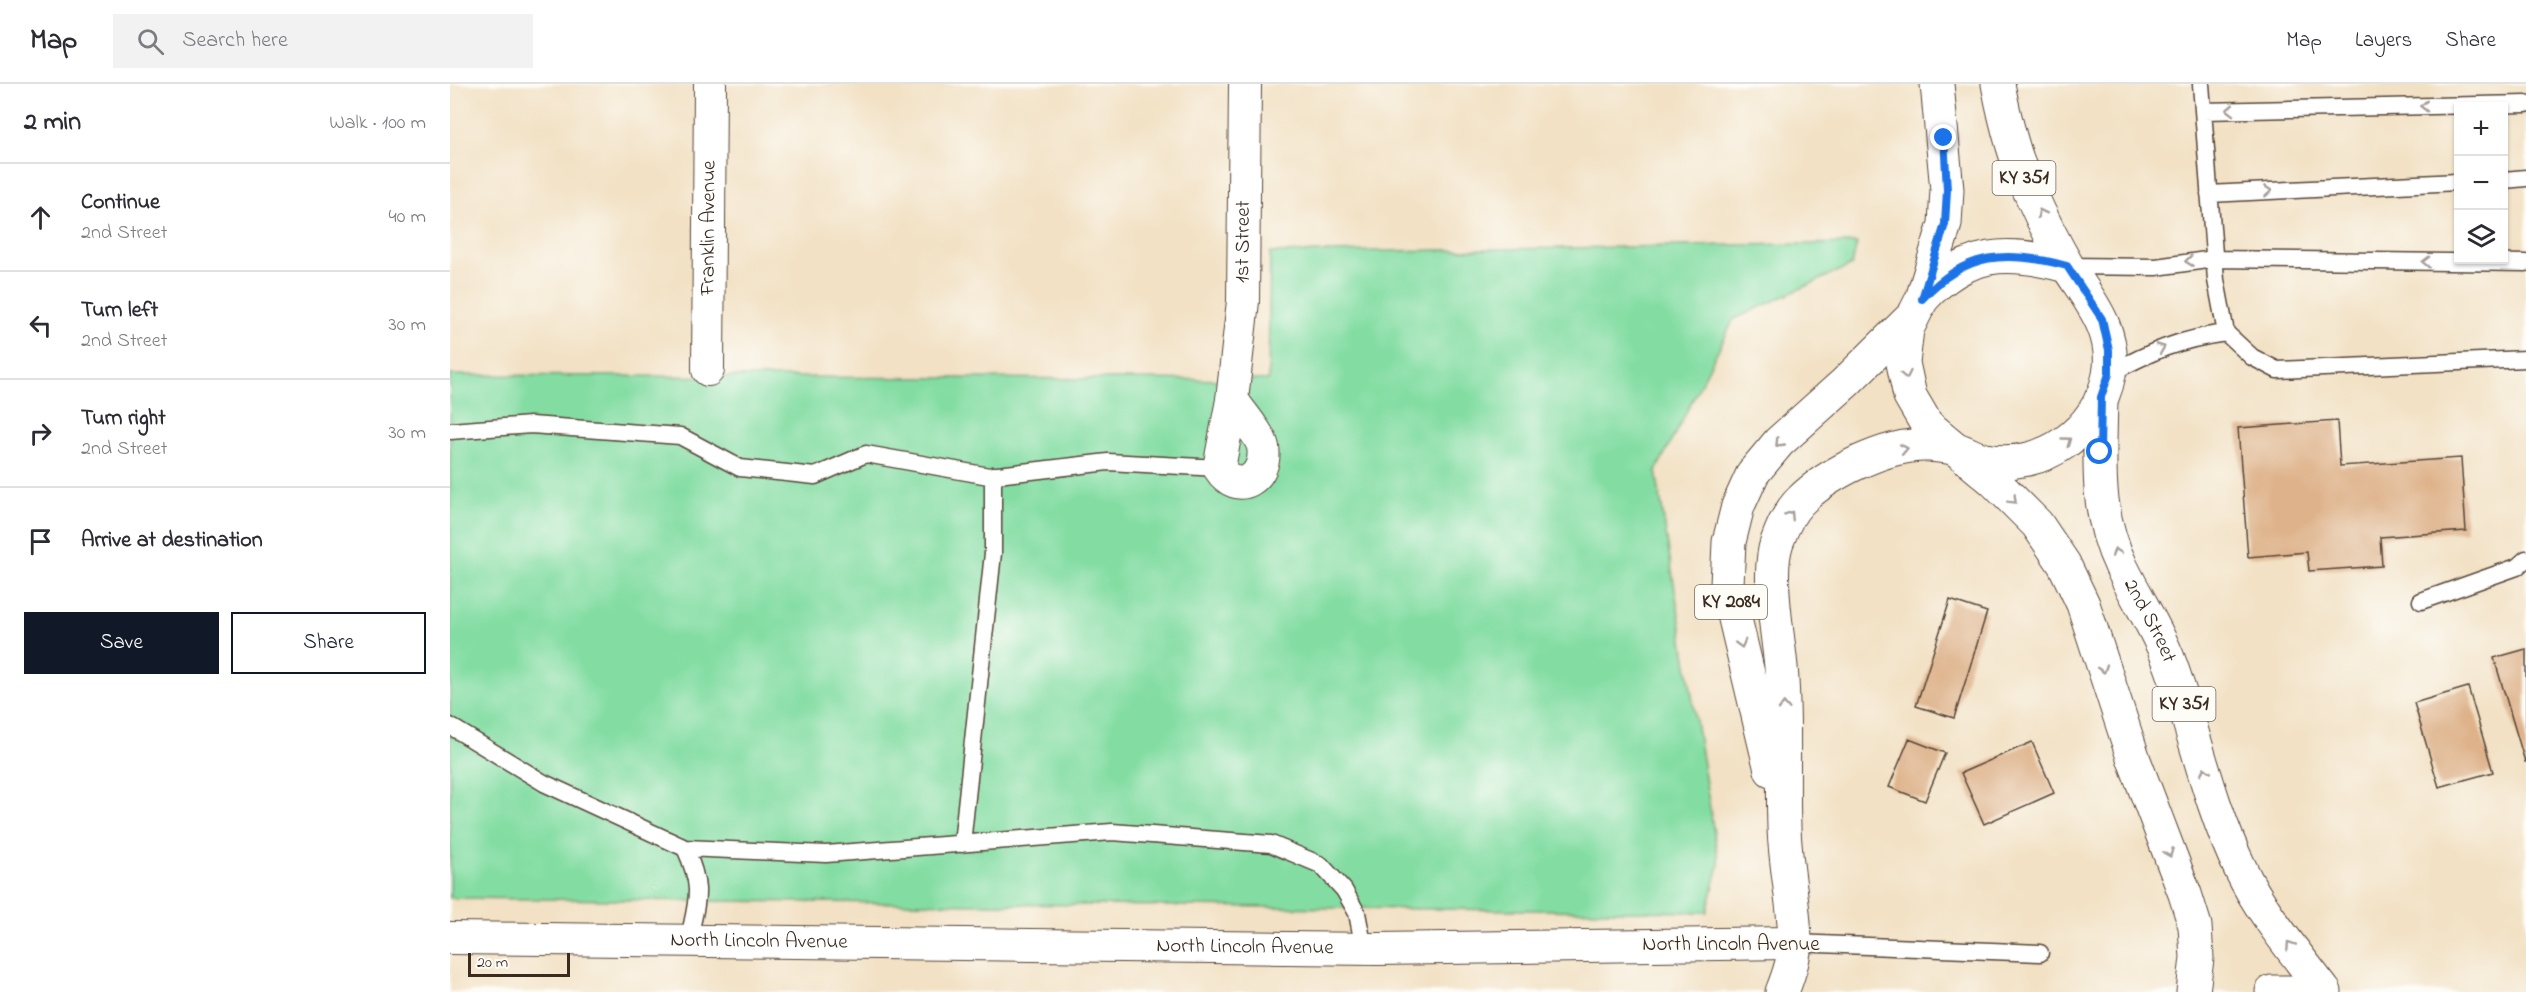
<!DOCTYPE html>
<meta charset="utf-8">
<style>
:root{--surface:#fff;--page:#f2f2f3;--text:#2b2b33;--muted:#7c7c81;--line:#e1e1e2;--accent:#111827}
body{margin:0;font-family:"Indie Flower",sans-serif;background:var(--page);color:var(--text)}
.controls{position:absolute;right:18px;top:18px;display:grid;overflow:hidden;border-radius:0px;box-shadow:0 2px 4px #0004}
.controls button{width:54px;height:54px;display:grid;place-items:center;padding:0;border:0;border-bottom:2px solid var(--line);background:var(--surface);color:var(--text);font:30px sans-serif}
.scale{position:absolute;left:18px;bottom:15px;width:102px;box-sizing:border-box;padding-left:6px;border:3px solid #3b2a1e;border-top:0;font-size:16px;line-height:21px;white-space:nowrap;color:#3b2a1e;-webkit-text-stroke:4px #fdfcf7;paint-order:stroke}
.stop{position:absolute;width:18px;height:18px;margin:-14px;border:4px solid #1a73e8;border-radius:50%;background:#fff}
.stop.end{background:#1a73e8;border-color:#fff;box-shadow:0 2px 6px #0008}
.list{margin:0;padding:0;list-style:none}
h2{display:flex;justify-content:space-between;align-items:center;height:78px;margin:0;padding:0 24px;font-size:26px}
h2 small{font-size:20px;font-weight:400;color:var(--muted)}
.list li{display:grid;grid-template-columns:39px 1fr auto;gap:18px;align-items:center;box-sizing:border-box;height:108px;padding:0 24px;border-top:2px solid var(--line)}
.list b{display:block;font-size:22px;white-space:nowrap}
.list p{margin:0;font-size:20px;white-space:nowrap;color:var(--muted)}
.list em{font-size:20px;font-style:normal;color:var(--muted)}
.actions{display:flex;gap:12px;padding:18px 24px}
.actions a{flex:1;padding:14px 0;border:2px solid var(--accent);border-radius:0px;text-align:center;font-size:21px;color:var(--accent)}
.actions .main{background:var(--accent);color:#fff}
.icon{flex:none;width:33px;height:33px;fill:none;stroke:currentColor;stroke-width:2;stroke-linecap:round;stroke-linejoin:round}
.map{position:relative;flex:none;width:2076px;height:908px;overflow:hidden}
header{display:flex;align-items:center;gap:36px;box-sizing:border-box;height:84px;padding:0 30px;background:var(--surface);border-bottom:2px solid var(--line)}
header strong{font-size:28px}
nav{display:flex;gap:33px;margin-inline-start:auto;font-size:21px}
.search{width:420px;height:54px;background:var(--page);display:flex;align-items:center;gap:15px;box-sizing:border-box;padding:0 21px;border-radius:0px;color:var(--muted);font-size:22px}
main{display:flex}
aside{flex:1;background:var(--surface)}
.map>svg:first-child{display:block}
.green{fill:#83dda3;stroke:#5f8460;stroke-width:1.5}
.building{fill:#deb28a}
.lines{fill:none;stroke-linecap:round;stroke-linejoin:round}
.service-casing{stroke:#564537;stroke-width:19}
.minor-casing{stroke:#564537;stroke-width:34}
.primary-casing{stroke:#564537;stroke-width:35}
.service{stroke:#fff;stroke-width:16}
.minor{stroke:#fff;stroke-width:32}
.primary{stroke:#fff;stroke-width:33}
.oneway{stroke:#a79f9a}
.route{stroke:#1a73e8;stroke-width:8}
.labels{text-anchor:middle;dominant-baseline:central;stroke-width:4.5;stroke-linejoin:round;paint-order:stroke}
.shield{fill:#fdfcf7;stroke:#75695f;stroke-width:1.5}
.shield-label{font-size:20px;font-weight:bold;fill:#3b2a1e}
.street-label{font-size:21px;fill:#3b2a1e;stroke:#fdfcf7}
</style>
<header>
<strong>Map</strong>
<div class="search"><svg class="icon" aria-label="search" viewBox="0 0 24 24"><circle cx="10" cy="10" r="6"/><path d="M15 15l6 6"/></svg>Search here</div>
<nav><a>Map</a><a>Layers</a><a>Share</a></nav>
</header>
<main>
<aside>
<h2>2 min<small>Walk · 100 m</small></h2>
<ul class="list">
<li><svg class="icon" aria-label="ahead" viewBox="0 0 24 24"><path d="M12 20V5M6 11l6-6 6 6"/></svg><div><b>Continue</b><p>2nd Street</p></div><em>40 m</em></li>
<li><svg class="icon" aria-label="left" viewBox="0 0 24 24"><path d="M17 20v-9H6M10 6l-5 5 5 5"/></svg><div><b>Turn left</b><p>2nd Street</p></div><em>30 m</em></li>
<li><svg class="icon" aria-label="right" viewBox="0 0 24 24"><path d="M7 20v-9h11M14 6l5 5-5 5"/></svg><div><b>Turn right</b><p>2nd Street</p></div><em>30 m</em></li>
<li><svg class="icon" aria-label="arrive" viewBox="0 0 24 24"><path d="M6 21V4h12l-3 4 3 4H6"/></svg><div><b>Arrive at destination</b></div></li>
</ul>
<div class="actions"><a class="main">Save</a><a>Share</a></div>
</aside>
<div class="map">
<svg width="2076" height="908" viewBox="0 0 2076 908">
<rect width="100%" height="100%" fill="#fdfcf7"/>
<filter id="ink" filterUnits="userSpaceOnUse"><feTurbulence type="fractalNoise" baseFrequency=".0167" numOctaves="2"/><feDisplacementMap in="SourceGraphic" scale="12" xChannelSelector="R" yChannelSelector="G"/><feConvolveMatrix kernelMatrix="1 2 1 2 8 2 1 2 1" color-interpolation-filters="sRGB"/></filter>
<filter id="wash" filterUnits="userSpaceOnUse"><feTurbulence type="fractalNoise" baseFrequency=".008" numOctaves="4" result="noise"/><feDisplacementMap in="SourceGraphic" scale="24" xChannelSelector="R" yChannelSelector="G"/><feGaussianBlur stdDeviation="1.35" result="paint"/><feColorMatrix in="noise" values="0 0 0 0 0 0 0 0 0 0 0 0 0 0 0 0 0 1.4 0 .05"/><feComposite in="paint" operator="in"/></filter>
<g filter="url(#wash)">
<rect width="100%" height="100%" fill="#f2e1c4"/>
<!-- green -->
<path class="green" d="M1407 159 1402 181 1284 235 1206 387 1269 781 1257 828 0 814V291L818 296 820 169Z"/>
<g id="blocks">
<!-- building -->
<path class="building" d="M1887 337 1890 382 2011 374 2016 447 1930 453 1932 482 1859 487 1857 468 1798 473 1788 344Z
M1500 516 1537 528 1504 634 1466 622Z
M2076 565V678H2075L2044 574Z
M2018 603 2043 688 1989 703 1964 619Z
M1459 655 1495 669 1475 717 1439 703Z
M1582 658 1604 709 1534 740 1511 689Z"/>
</g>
</g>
<g filter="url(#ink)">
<use href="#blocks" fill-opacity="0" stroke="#564537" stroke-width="1.5"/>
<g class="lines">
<defs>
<path id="service" d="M1751 0 1766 196 1776 249 1802 273 1827 286 2076 275
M1753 27 2076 20
M2054 96 2076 94
M1759 110 2008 98
M1617 182 1706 183 1764 175 2076 179
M1659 290C1699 268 1730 255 1776 249
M0 347 81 341 230 352 290 384 365 392 416 370 539 392 658 378 769 384
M1971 517 2067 483 2076 475
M0 642 94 699 235 764C254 806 247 815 238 859
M512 760 543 469V391
M235 764 376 770 662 748 821 760 871 781 894 806 907 829 914 865
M1345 859 1590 869"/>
<g id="minor">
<path id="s1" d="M258 286 260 0"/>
<path id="s2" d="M782 316 793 217 795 0"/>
<path d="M782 316C789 326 811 352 813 363 818 393 788 414 769 384Z"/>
<path id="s3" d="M0 854 927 865 1345 859"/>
</g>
<g id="primary">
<path d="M1487 0 1497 106 1495 140 1472 215 1457 245 1453 279 1460 312 1477 341 1543 396 1587 440 1614 480 1633 520 1684 676 1735 810 1745 842 1747 874 1743 908"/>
<path d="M1473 214C1517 166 1558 166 1617 182"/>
<path id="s4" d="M1651 315C1650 377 1644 426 1672 484 1688 517 1709 548 1721 582 1745 649 1759 720 1790 784 1810 827 1846 870 1875 908"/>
<path d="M1321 686 1277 501 1279 458 1288 422 1303 389 1329 358 1395 299 1462 233"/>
<path d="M1332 908C1338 893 1345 872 1345 856 1344 818 1335 781 1334 743 1332 690 1336 636 1331 583 1328 549 1316 489 1327 458 1332 444 1339 428 1350 417 1378 389 1438 359 1479 361 1486 362 1495 362 1502 364 1514 366 1524 374 1535 376 1593 387 1648 347 1659 291 1667 247 1639 216 1618 183 1604 159 1591 133 1580 108 1564 74 1555 37 1548 0"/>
<path d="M1822 908H1840"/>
</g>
</defs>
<!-- service casing -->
<use href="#service" class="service-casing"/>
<!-- minor casing -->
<use href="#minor" class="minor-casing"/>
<!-- primary casing -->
<use href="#primary" class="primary-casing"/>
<!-- service -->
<use href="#service" class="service"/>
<!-- minor -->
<use href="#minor" class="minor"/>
<!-- primary -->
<use href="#primary" class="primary"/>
</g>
<!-- one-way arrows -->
<defs><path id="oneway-chevron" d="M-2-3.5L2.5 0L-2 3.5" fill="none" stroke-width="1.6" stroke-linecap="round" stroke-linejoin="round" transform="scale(1.5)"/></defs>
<g class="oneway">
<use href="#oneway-chevron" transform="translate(1974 22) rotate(179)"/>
<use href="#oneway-chevron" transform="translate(1780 26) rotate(179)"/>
<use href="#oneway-chevron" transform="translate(1818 107) rotate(-3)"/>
<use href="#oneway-chevron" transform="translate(1591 129) rotate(-117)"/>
<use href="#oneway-chevron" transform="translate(1739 177) rotate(173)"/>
<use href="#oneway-chevron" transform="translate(1976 178) rotate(-179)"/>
<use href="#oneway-chevron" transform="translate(1711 264) rotate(-22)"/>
<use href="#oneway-chevron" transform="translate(1456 291) rotate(79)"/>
<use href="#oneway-chevron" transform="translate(1617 357) rotate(-36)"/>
<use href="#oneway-chevron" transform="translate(1329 359) rotate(134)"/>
<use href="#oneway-chevron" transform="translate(1454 365) rotate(-11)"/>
<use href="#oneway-chevron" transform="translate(1563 416) rotate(45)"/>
<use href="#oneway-chevron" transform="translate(1340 431) rotate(-57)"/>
<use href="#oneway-chevron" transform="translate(1666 468) rotate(-110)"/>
<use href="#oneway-chevron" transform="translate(1291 560) rotate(75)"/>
<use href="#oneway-chevron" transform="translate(1653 585) rotate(72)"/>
<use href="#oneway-chevron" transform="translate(1334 622) rotate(-93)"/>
<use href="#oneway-chevron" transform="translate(1755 687) rotate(-106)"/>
<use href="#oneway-chevron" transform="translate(1719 769) rotate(68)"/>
<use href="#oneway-chevron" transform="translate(1840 861) rotate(-124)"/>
</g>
</g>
<g class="lines" filter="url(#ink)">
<!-- route -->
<path class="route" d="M1494 54 1497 106 1495 140 1472 215C1516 167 1557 166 1617 182L1652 235 1659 266V290L1651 313 1650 368"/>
</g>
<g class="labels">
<!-- shield labels -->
<g class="shield">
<rect x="1542.5" y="77" width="63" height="34" rx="4.5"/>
<rect x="1245" y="501" width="72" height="34" rx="4.5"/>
<rect x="1702.5" y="603" width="63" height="34" rx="4.5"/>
</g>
<g class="shield-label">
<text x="1574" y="94">KY 351</text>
<text x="1281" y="518">KY 2084</text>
<text x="1734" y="620">KY 351</text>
</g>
<!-- street labels -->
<g class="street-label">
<text stroke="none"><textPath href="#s1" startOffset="142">Franklin Avenue</textPath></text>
<text stroke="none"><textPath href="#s2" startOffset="159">1st Street</textPath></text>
<text stroke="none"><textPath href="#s4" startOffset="232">2nd Street</textPath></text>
<text stroke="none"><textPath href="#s3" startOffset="309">North Lincoln Avenue</textPath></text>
<text x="1281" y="861">North Lincoln Avenue</text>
<text stroke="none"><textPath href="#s3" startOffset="795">North Lincoln Avenue</textPath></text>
</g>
</g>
</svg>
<div class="controls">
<button>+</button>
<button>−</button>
<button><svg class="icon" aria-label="layers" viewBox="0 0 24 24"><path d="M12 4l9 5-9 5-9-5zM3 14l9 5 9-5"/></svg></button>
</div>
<div class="scale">20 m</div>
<div class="stop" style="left:1650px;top:368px"></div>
<div class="stop end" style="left:1494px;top:54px"></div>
</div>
</main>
